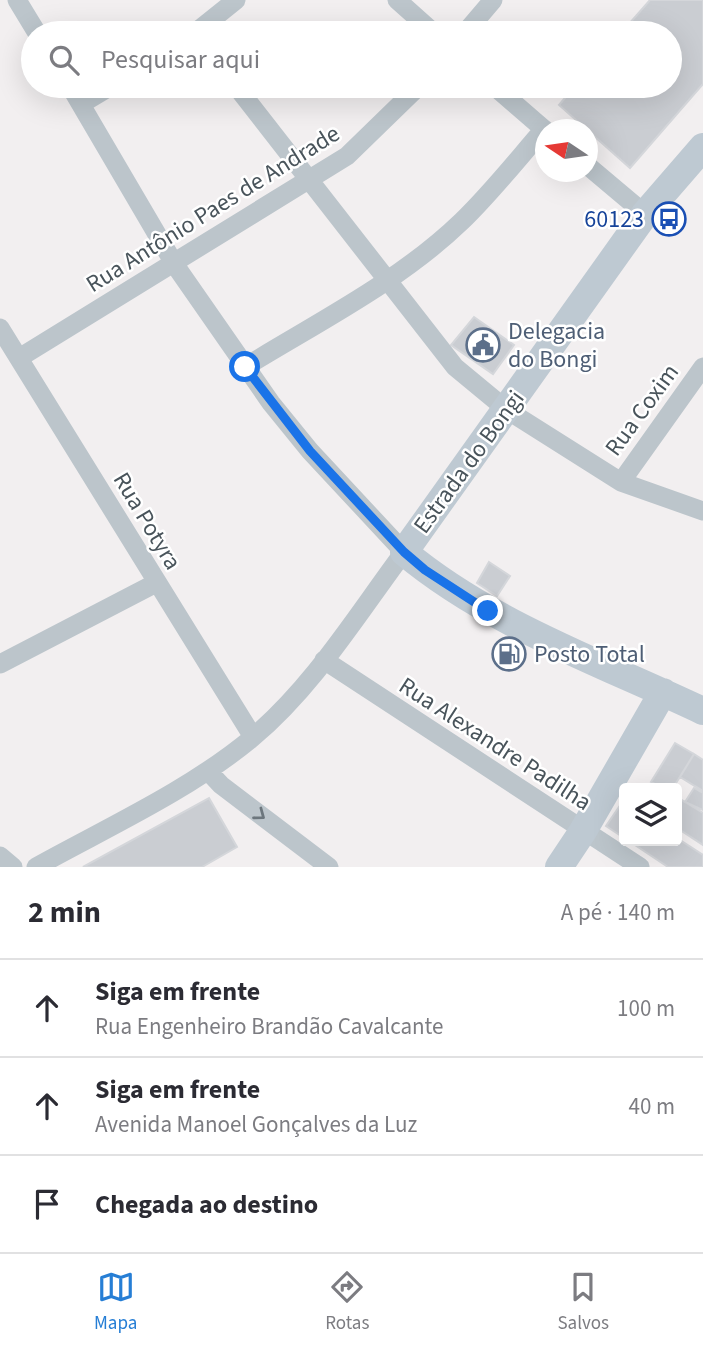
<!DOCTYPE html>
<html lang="pt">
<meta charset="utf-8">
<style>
:root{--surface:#fff;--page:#f2f2f3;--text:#2b2b33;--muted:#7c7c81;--line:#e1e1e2;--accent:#267ed5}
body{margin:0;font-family:"Source Sans 3",sans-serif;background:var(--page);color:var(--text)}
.controls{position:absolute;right:21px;bottom:21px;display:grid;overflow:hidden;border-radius:7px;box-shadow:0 7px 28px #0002}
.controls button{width:63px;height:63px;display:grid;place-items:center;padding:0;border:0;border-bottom:2px solid var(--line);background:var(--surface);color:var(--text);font:35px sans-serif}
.compass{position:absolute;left:535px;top:119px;width:63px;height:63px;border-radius:50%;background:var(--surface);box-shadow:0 7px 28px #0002;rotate:283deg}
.stop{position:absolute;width:21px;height:21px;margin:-16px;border:5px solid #1a73e8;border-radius:50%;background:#fff}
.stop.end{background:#1a73e8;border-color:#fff;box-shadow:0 2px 7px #0008}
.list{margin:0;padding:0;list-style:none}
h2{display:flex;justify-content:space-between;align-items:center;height:91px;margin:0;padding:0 28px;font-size:30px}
h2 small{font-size:23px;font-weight:400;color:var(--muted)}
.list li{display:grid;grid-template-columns:46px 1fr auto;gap:21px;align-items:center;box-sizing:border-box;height:98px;padding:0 28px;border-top:2px solid var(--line)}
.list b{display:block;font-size:26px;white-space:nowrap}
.list p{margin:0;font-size:23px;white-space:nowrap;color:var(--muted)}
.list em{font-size:23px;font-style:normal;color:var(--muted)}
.icon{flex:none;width:38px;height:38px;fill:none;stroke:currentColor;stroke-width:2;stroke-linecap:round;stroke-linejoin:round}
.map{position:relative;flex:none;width:703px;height:867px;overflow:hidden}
.search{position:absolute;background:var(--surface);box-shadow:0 7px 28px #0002;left:21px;right:21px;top:21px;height:77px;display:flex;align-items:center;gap:18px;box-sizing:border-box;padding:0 24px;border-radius:38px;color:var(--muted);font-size:26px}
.sheet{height:385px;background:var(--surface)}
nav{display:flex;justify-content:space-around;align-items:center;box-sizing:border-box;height:98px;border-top:2px solid var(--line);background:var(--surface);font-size:19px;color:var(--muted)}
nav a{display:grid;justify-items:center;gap:4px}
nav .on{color:var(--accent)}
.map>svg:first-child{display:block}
.building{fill:#cacdd2;stroke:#d4d6da;stroke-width:2}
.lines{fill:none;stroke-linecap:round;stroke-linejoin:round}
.street{stroke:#bcc5cb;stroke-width:19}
.secondary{stroke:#bec9d2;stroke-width:28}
.oneway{stroke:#6c767d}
.route{stroke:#1a73e8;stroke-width:9}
.labels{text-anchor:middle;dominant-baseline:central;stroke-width:5;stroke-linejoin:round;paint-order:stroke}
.street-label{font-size:24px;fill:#49545b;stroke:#fff}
.transit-label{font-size:24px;fill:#164399;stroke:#fff;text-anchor:end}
.service-label{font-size:24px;fill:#4e5e75;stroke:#fff;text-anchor:start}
</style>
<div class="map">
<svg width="703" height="867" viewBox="0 0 703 867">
<rect width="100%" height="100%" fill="#f2eff0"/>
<!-- building -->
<path class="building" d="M650 0H703V84L630 168 559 105 575 86H670V33H621Z
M474 317 514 345 493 374 451 345Z
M489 562 510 576 497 596 477 583Z
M675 743 694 754 673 788H662L651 782Z
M694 754 703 760V791L680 777Z
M694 788 703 793V810L685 802Z
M677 797 703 813V845L677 828Z
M209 798 237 847 202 867H83Z
M623 801 624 802V838L606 826Z
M677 838 703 855V867H668L629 841H677Z"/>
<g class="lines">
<!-- street -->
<path class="street" d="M17 0 37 33
M397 0 434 33
M195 33 236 0
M465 33 493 0
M236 86 455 367 507 410 621 482 703 511
M494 86 546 131
M81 104 111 86
M588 166 645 214
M0 328 253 737
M19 358 347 156 419 86
M245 367C318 322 400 281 462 221 491 193 517 160 544 129
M621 482 703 367
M324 660 640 867
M0 664 156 583
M208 771 221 785 329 867
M0 856 13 867
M36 867C108 827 188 791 252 738 313 687 357 615 404 552L310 451 271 403 175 265 70 86"/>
<!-- secondary -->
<path class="secondary" d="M703 147 645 214 404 552C490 624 602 663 703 711
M559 867 583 831 663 692"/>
</g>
<!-- one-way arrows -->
<defs><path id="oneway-chevron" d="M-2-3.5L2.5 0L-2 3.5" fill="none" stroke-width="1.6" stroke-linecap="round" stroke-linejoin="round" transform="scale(1.75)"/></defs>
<use class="oneway" href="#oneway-chevron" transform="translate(260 815) rotate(37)"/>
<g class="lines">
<!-- route -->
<path class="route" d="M245 367 310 451 404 552 425 570 488 611"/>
</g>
<!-- icons -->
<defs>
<symbol id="bus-ring" viewBox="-11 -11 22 22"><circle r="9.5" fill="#fff" stroke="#1a4fb4" stroke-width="1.5"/><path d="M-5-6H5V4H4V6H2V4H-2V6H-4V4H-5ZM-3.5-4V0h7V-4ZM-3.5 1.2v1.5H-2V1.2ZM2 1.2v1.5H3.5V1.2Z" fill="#1a4fb4"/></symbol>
<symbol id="civic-ring" viewBox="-11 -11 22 22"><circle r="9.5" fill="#fff" stroke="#5c6f8a" stroke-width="1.5"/><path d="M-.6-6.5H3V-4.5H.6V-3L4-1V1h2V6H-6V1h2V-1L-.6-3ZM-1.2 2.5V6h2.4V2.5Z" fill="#5c6f8a"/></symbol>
<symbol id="fuel-ring" viewBox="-11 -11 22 22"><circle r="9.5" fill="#fff" stroke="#5c6f8a" stroke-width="1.5"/><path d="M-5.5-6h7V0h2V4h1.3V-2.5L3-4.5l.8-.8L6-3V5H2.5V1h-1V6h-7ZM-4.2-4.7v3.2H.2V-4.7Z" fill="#5c6f8a"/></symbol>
</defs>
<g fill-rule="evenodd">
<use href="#bus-ring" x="650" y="200" width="38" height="38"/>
<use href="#civic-ring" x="464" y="326" width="38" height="38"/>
<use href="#fuel-ring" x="490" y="635" width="38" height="38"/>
</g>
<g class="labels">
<!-- street labels -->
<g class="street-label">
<text transform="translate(213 209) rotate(-32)">Rua Antônio Paes de Andrade</text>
<text transform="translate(642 410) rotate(-54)">Rua Coxim</text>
<text transform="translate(469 462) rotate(-54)">Estrada do Bongi</text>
<text transform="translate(147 521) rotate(59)">Rua Potyra</text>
<text transform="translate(495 744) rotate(33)">Rua Alexandre Padilha</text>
</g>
<!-- transit labels -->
<g class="transit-label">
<text x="644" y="219">60123</text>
</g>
<!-- service labels -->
<g class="service-label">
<text x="508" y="331">Delegacia<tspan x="508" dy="28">do Bongi</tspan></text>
<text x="534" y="654">Posto Total</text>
</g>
</g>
</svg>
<div class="controls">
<button><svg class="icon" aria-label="layers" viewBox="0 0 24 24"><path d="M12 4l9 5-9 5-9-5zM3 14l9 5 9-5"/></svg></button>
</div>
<svg class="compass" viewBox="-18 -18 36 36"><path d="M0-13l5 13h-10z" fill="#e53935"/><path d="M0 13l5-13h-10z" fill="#7c7c81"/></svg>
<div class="stop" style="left:245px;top:367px"></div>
<div class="stop end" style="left:488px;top:611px"></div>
<div class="search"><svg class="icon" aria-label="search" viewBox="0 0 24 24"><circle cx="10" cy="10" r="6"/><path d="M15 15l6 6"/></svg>Pesquisar aqui</div>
</div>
<section class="sheet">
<h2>2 min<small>A pé · 140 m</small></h2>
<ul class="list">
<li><svg class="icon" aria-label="ahead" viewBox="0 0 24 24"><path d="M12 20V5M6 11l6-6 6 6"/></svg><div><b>Siga em frente</b><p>Rua Engenheiro Brandão Cavalcante</p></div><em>100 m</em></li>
<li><svg class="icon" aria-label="ahead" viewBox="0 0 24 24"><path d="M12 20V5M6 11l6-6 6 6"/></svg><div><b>Siga em frente</b><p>Avenida Manoel Gonçalves da Luz</p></div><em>40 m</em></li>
<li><svg class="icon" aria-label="arrive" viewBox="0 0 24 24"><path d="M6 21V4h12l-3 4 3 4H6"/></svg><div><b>Chegada ao destino</b></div></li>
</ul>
</section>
<nav>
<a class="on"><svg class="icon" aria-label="map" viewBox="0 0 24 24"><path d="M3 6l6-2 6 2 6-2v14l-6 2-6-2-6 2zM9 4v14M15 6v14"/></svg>Mapa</a>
<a><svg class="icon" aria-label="directions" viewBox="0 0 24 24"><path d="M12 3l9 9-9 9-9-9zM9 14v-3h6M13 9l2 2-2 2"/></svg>Rotas</a>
<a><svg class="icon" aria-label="saved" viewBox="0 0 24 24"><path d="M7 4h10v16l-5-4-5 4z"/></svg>Salvos</a>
</nav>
